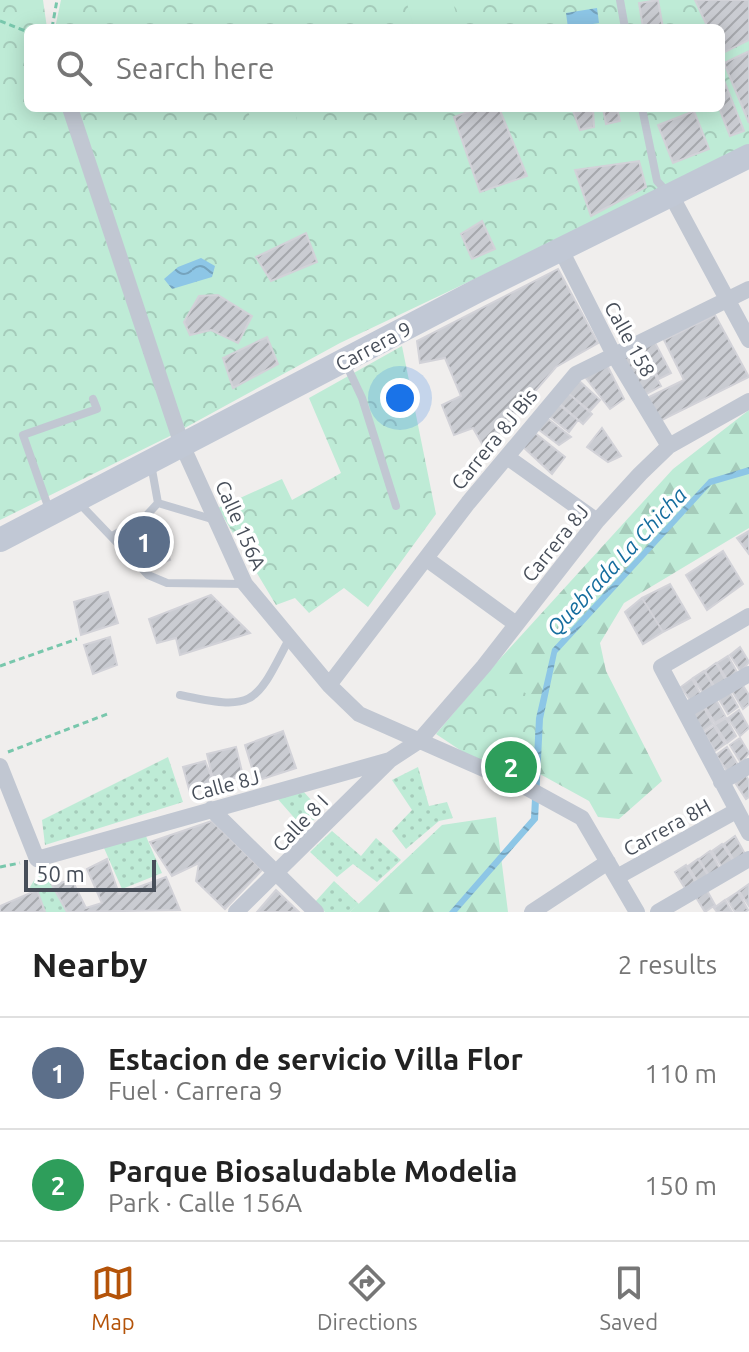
<!DOCTYPE html>
<meta charset="utf-8">
<style>
:root{--surface:#fff;--page:#f6f6f6;--text:#222;--muted:#767676;--line:#e0e0e0;--accent:#b45309}
body{margin:0;font-family:Ubuntu,sans-serif;background:var(--page);color:var(--text)}
.scale{position:absolute;left:24px;bottom:20px;width:132px;box-sizing:border-box;padding-left:8px;border:4px solid #474e59;border-top:0;font-size:22px;line-height:28px;white-space:nowrap;color:#474e59;-webkit-text-stroke:6px #fff;paint-order:stroke}
.you{position:absolute;left:400px;top:398px;width:28px;height:28px;margin:-20px;border:6px solid #fff;border-radius:50%;background:#1a73e8;box-shadow:0 0 0 12px #1a73e833}
.badge{display:grid;place-items:center;width:52px;height:52px;border-radius:50%;background:var(--accent);color:#fff;font-size:26px;font-weight:700}
.pin{position:absolute;translate:-50% -50%;border:4px solid #fff;box-shadow:0 2px 8px #0006}
.list{margin:0;padding:0;list-style:none}
h2{display:flex;justify-content:space-between;align-items:center;height:104px;margin:0;padding:0 32px;font-size:34px}
h2 small{font-size:26px;font-weight:400;color:var(--muted)}
.list li{display:grid;grid-template-columns:52px 1fr auto;gap:24px;align-items:center;box-sizing:border-box;height:112px;padding:0 32px;border-top:2px solid var(--line)}
.list b{display:block;font-size:30px;white-space:nowrap}
.list p{margin:0;font-size:26px;white-space:nowrap;color:var(--muted)}
.list em{font-size:26px;font-style:normal;color:var(--muted)}
.icon{flex:none;width:44px;height:44px;fill:none;stroke:currentColor;stroke-width:2;stroke-linecap:round;stroke-linejoin:round}
.map{position:relative;flex:none;width:749px;height:912px;overflow:hidden}
.search{position:absolute;background:var(--surface);box-shadow:0 4px 20px #0003;left:24px;right:24px;top:24px;height:88px;display:flex;align-items:center;gap:20px;box-sizing:border-box;padding:0 28px;border-radius:12px;color:var(--muted);font-size:30px}
.sheet{height:328px;background:var(--surface)}
nav{display:flex;justify-content:space-around;align-items:center;box-sizing:border-box;height:112px;border-top:2px solid var(--line);background:var(--surface);font-size:22px;color:var(--muted)}
nav a{display:grid;justify-items:center;gap:4px}
nav .on{color:var(--accent)}
.map>svg:first-child{display:block}
.grass{fill:url(#grass-dots)}
.forest{fill:url(#forest-firs)}
.park{fill:url(#park-crowns)}
.pitch{fill:#beebd6}
.water{fill:url(#water-waves)}
.building{fill:url(#building-hatch);stroke:#d2d2d8;stroke-width:2}
.lines{fill:none;stroke-linecap:round;stroke-linejoin:round}
.path{stroke:#78c7ac;stroke-width:3;stroke-dasharray:6 4;stroke-linecap:butt}
.lane{stroke:#c1c7d2;stroke-width:8}
.street{stroke:#c1c7d2;stroke-width:16}
.secondary{stroke:#c1c8d5;stroke-width:24}
.labels{text-anchor:middle;dominant-baseline:central;stroke-width:7;stroke-linejoin:round;paint-order:stroke}
.street-label{font-size:20px;fill:#474e59;stroke:#fff}
.water-label{font-size:22px;font-style:italic;fill:#156d9e;stroke:#fff}
</style>
<div class="map">
<svg width="749" height="912" viewBox="0 0 749 912">
<defs>
<pattern id="grass-dots" width="8" height="8" patternUnits="userSpaceOnUse" patternTransform="scale(2)"><rect width="8" height="8" fill="#beebd6"/><path d="M2 2h.1M6 6h.1" fill="none" stroke="#a5cbba" stroke-width="1.8" stroke-linecap="round"/></pattern>
<pattern id="forest-firs" width="22" height="20" patternUnits="userSpaceOnUse" patternTransform="scale(2)"><rect width="22" height="20" fill="#beebd6"/><path d="M5 1l3.5 6h-7zM16 11l3.5 6h-7z" fill="#a5cbba"/></pattern>
<pattern id="park-crowns" width="20" height="18" patternUnits="userSpaceOnUse" patternTransform="scale(2)"><rect width="20" height="18" fill="#beebd6"/><path d="M2 6a3 3 0 1 1 6 0M12 15a3 3 0 1 1 6 0" fill="none" stroke="#a5cbba"/></pattern>
<pattern id="water-waves" width="16" height="10" patternUnits="userSpaceOnUse" patternTransform="scale(2)"><rect width="16" height="10" fill="#8dc6e6"/><path d="M0 5q4-4 8 0t8 0" fill="none" stroke="#75a3bd"/></pattern>
<pattern id="building-hatch" width="6" height="6" patternUnits="userSpaceOnUse" patternTransform="scale(2)"><rect width="6" height="6" fill="#caccd2"/><path d="M-1 1l2-2M0 6l6-6M5 7l2-2" fill="none" stroke="#a6a8ad"/></pattern>
</defs>
<rect width="100%" height="100%" fill="#f0eeed"/>
<!-- grass -->
<path class="grass" d="M168 757 183 802 45 845 42 820Z
M418 767 429 806 447 802 453 818 439 821 406 849 392 831 412 810 392 780Z
M303 791 321 811 305 830 276 797Z
M332 831 361 856 376 838 401 860 377 882 353 864 337 877 310 852Z
M145 834 162 873 122 889 104 848Z
M38 874 54 881 67 912H40L30 887Z
M334 881 359 904 350 912H325L315 902Z"/>
<!-- forest -->
<path class="forest" d="M749 410V528L624 603 600 643 606 671 662 781 619 819 598 817 589 801 538 773 488 672 673 469Z
M496 817 508 912H350L442 825Z"/>
<!-- park -->
<path class="park" d="M0 0H43L47 28H28V108H721V28H55L61 0H749V149L340 343 170 436 0 520Z
M402 346 436 514 368 607 344 588 309 613 295 598 276 605 218 508 282 479 292 500 341 473 309 398Z
M488 672 543 703 535 800 436 734Z"/>
<!-- pitch -->
<path class="pitch" d="M406 0H452L458 19 414 28Z
M247 108H294L297 120 255 133Z"/>
<!-- water -->
<path class="water" d="M597 8 599 23 568 28 566 13Z
M201 258 215 266 212 277 172 289 164 279 178 267Z
M749 467V474L711 485 557 653 543 719 538 820 457 912H449L531 818 536 718 552 649 709 479Z"/>
<!-- building -->
<path class="building" d="M658 0 663 28H643L639 3Z
M695 0H749V40L721 54V28H708Z
M749 51V123L724 63Z
M721 73 744 131 730 136 719 108Z
M478 108H499L527 176 480 192 454 117Z
M572 108H593L594 127 580 130Z
M603 108H617L620 121 606 124Z
M694 111 709 149 673 163 658 125Z
M639 161 646 187 591 216 575 170Z
M482 221 495 249 472 259 461 234Z
M306 233 317 262 271 281 256 257Z
M558 269 598 343 556 367 485 449 473 428 454 435 442 405 461 396 445 358 420 363 417 341Z
M218 295 252 316 238 343 211 330 190 335 184 322 199 296Z
M715 315 749 377 656 423 645 399 684 380 664 340Z
M267 337 278 364 233 388 223 358Z
M653 339 671 373 659 379 641 345Z
M638 344 661 386 641 397 618 354Z
M604 359 624 399 610 409 582 373Z
M575 377 600 400 590 411 568 393Z
M568 393 592 414 583 424 559 403Z
M553 400 578 420 569 432 544 412Z
M543 415 571 437 559 445 534 426Z
M602 428 621 456 608 462 587 447Z
M530 429 565 457 552 474 520 444Z
M158 526 170 560 147 568 135 535Z
M749 531V554L737 538Z
M723 551 743 584 707 610 686 575Z
M670 584 690 618 663 632 642 598Z
M108 592 118 623 81 635 74 602Z
M211 595 250 633 180 655 176 638 157 643 149 619Z
M642 598 663 632 643 644 625 612Z
M110 637 117 665 93 674 84 645Z
M740 647 749 662 741 672 730 655Z
M728 656 738 674 728 681 717 663Z
M716 663 726 681 716 689 705 671Z
M704 671 715 689 705 696 693 678Z
M692 679 702 697 693 704 681 687Z
M742 684 749 695V704L743 709 732 691Z
M728 689 738 707 728 714 717 696Z
M715 698 725 716 715 723 704 705Z
M703 706 713 724 703 731 692 714Z
M739 710 749 728 740 736 728 718Z
M726 718 736 736 727 743 715 725Z
M714 726 725 744 715 751 704 733Z
M283 731 296 768 256 781 245 745Z
M740 738 749 753 741 763 730 745Z
M236 747 243 776 214 783 207 754Z
M727 747 738 765 728 772 716 755Z
M205 761 214 783 190 793 183 767Z
M745 774 749 781V797L746 799 734 781Z
M212 821 262 870 225 909 196 881 199 863 172 876 150 842Z
M735 836 745 854 735 862 724 844Z
M722 844 733 861 723 869 712 851Z
M710 851 720 869 710 877 699 859Z
M107 859 119 894 166 877 180 910 67 912 52 885 72 880 86 908 102 903 87 869Z
M698 859 709 877 699 884 688 866Z
M686 865 696 883 686 890 675 872Z
M749 884V906L739 891Z
M705 887 715 905 705 912 694 894Z
M37 890 45 912H0V906Z
M276 890 299 912H257Z
M738 892 748 910 745 912H735L727 899Z
M725 900 732 912H717L714 908Z"/>
<g class="lines">
<!-- path -->
<path class="path" d="M0 21 28 32
M52 28 57 0
M0 666 77 639
M8 752 110 713
M0 867 20 863"/>
<!-- lane -->
<path class="lane" d="M620 0 625 28
M642 108 657 181 668 193
M345 362 362 398 396 506
M79 503 148 575 167 583 245 584
M158 503 215 520
M50 512 23 435 97 409 93 399
M114 535 146 516 158 503 151 464
M180 695C255 711 255 705 289 639"/>
<!-- street -->
<path class="street" d="M70 108 182 445 245 584 329 685 359 714 529 789 582 818 637 912
M671 195 749 340
M561 250 613 353 669 446
M507 457 597 521
M428 560 516 624
M749 616 661 667 749 833
M329 685 468 503 576 374 749 289
M686 710 749 674
M0 766 37 859 390 760 419 741 484 666 597 521 640 474 669 446 749 401
M721 782 749 766
M211 809 316 912
M617 877 736 811
M236 912 389 761
M532 912 608 862
M658 912 749 859"/>
<!-- secondary -->
<path class="secondary" d="M0 540 477 291 749 156"/>
</g>
<g class="labels">
<!-- street labels -->
<g class="street-label">
<text transform="translate(630 339) rotate(61)">Calle 158</text>
<text transform="translate(373 346) rotate(-28)">Carrera 9</text>
<text transform="translate(494 439) rotate(-51)">Carrera 8J Bis</text>
<text transform="translate(241 525) rotate(66)">Calle 156A</text>
<text transform="translate(555 543) rotate(-51)">Carrera 8J</text>
<text transform="translate(225 785) rotate(-15)">Calle 8J</text>
<text transform="translate(300 823) rotate(-46)">Calle 8 I</text>
<text transform="translate(667 827) rotate(-29)">Carrera 8H</text>
</g>
<!-- water labels -->
<g class="water-label">
<text transform="translate(616 561) rotate(-47)">Quebrada La Chicha</text>
</g>
</g>
</svg>
<div class="scale">50 m</div>
<div class="you"></div>
<div class="pin badge" style="left:144px;top:542px;background:#5c6f8a">1</div>
<div class="pin badge" style="left:511px;top:767px;background:#2e9e5b">2</div>
<div class="search"><svg class="icon" aria-label="search" viewBox="0 0 24 24"><circle cx="10" cy="10" r="6"/><path d="M15 15l6 6"/></svg>Search here</div>
</div>
<section class="sheet">
<h2>Nearby<small>2 results</small></h2>
<ul class="list">
<li><span class="badge" style="background:#5c6f8a">1</span><div><b>Estacion de servicio Villa Flor</b><p>Fuel · Carrera 9</p></div><em>110 m</em></li>
<li><span class="badge" style="background:#2e9e5b">2</span><div><b>Parque Biosaludable Modelia</b><p>Park · Calle 156A</p></div><em>150 m</em></li>
</ul>
</section>
<nav>
<a class="on"><svg class="icon" aria-label="map" viewBox="0 0 24 24"><path d="M3 6l6-2 6 2 6-2v14l-6 2-6-2-6 2zM9 4v14M15 6v14"/></svg>Map</a>
<a><svg class="icon" aria-label="directions" viewBox="0 0 24 24"><path d="M12 3l9 9-9 9-9-9zM9 14v-3h6M13 9l2 2-2 2"/></svg>Directions</a>
<a><svg class="icon" aria-label="saved" viewBox="0 0 24 24"><path d="M7 4h10v16l-5-4-5 4z"/></svg>Saved</a>
</nav>
